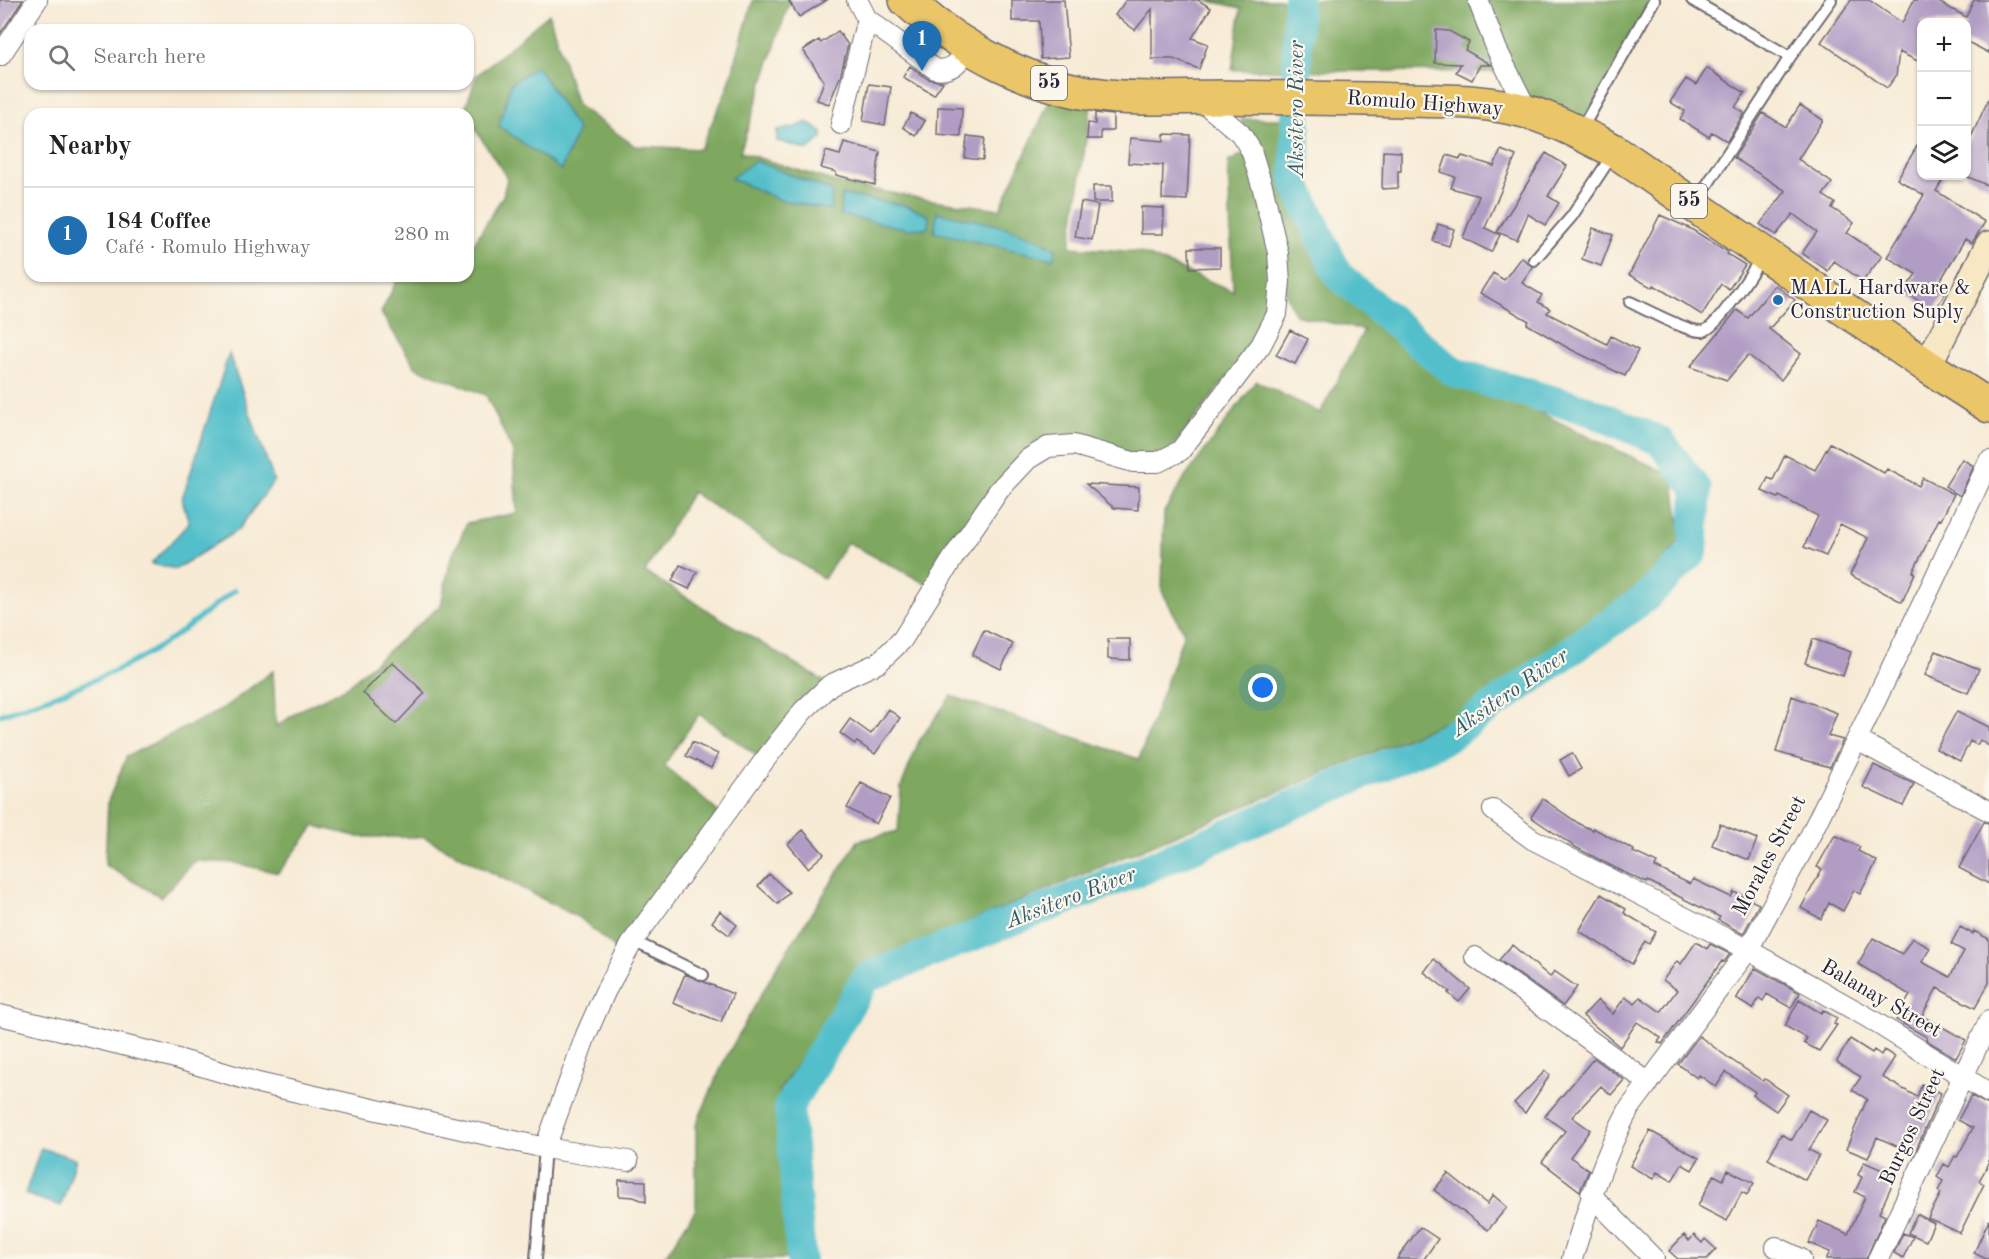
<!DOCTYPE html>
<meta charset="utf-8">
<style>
:root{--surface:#fff;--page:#f2f2f2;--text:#222;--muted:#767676;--line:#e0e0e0;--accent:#1f6fb2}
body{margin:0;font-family:"Old Standard TT",serif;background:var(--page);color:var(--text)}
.controls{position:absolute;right:18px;top:18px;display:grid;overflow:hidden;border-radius:12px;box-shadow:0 2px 4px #0004}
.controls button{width:54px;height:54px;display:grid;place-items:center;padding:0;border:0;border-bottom:2px solid var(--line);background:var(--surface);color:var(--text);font:30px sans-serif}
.you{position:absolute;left:1263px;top:688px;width:21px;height:21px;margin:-15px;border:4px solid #fff;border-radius:50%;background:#1a73e8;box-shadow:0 0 0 9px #1a73e833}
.badge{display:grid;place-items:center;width:39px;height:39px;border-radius:50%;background:var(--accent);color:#fff;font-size:20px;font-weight:700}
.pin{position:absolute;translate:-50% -50px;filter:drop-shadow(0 2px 3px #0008)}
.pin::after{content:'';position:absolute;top:32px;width:21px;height:18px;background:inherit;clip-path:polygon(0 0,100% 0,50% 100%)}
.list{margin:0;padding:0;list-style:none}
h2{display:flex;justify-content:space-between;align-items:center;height:78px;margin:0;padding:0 24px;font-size:26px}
h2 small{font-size:20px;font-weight:400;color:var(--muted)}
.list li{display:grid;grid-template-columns:39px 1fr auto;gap:18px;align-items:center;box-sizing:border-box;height:96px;padding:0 24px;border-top:2px solid var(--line)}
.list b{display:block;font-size:22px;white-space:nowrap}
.list p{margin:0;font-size:20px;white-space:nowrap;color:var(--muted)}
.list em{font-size:20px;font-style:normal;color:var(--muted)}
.icon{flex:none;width:33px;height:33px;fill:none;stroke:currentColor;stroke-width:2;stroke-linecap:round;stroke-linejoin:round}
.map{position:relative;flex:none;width:1989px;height:1259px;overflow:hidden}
.search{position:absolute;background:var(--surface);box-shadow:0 2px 4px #0004;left:24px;top:24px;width:450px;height:66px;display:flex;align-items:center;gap:15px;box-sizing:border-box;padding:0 21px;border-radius:18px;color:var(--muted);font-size:22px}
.panel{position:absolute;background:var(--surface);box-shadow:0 2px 4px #0004;left:24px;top:108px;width:450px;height:174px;border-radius:18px}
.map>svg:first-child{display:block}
.forest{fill:#7ea75f;stroke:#50644d;stroke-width:1.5}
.water{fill:#52bfcb;stroke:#3a7083;stroke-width:1.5}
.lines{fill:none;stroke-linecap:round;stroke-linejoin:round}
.stream{stroke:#52bfcb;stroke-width:5}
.river{stroke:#52bfcb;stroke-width:30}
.building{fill:#b19cc4}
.lane-casing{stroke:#6d6871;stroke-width:14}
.street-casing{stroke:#6d6871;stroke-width:22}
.secondary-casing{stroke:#6d6871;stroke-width:30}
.highway-casing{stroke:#6d6871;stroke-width:36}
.lane{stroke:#fff;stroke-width:10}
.street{stroke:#fff;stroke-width:20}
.secondary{stroke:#f7e8c3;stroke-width:27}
.highway{stroke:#ebc669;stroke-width:33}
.poi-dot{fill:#1f6fb2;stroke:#fbf7ec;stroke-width:2}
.labels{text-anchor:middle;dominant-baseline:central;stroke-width:4.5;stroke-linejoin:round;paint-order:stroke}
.shield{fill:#fbf7ec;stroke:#636270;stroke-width:1.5}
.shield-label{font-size:20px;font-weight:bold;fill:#22223b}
.street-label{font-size:21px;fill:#22223b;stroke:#fbf7ec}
.poi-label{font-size:21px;fill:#22223b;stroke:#fbf7ec;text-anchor:start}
.water-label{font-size:22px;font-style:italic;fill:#33596d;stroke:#fbf7ec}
</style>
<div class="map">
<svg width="1989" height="1259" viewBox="0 0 1989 1259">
<rect width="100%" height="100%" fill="#fbf7ec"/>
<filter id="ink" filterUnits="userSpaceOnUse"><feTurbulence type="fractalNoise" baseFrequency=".0167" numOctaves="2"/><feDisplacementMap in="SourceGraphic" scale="12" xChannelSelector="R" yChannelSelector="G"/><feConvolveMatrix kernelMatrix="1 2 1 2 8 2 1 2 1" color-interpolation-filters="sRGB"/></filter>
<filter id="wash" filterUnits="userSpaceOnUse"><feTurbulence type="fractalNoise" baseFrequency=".008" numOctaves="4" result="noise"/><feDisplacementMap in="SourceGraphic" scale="24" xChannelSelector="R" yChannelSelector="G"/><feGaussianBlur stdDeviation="1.35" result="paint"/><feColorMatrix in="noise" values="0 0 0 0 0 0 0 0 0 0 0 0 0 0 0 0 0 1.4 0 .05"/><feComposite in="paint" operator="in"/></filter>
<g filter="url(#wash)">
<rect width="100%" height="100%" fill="#f7ebd6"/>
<!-- forest -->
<path class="forest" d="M753 0H790L740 152 842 184 924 199 1000 209 1053 93 1092 100 1070 247 1139 252 1233 291 1228 162 1251 150 1241 119H1289L1295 183 1338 275 1445 365 1585 435 1673 476 1682 538 1644 586 1445 722 863 967 779 1091 790 1259H663L696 1209V1125L724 1061 776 968 858 841 898 831 901 787 919 741 951 696 1139 759 1184 633 1162 591 1164 512 1184 479 1256 381 1320 413 1364 330 1295 315 1281 282 1277 314 1163 459 1074 445 1028 459 934 588 847 542 824 579 692 492 645 572 830 685 764 761 699 714 664 765 724 817 618 951 581 919 424 837H359L315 826 278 873 235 863 195 861 161 897 105 865 108 801 127 756 219 711 273 671 276 727 300 710 344 689 441 605 450 562 467 523 517 513 513 452 486 395 416 368 381 313 397 280 412 276H468V253L503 196 507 178 468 118V114L464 112 477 75 549 14 577 105 635 146 700 149 728 87Z
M1205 0H1654L1587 120 1518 92 1490 33 1496 72 1232 70 1241 8Z"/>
<!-- water -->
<path class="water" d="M537 66 578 130 561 170 499 126 511 84Z
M807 122 822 132V138L808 150 777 141V130L793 128Z
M755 161 832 191 831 210 777 199 731 178Z
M842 195 908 206 929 216 928 228 908 229 840 215Z
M937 212C977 221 1021 227 1056 249L1053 259 934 232Z
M229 354 274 481 238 530 176 569 151 564 189 523 182 499Z
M41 1148 76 1159 61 1206 25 1194Z"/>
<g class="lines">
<!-- stream -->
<path class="stream" d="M0 715C45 699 95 682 137 660 172 641 203 614 235 590"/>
<!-- river -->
<path class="river" d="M801 1259 789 1106 866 978 1145 869 1447 738 1647 597 1693 552 1697 489 1660 441 1587 410 1453 372 1338 275 1295 183 1298 0"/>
</g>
<g id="blocks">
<!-- building -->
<path class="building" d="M0 0H23L0 34Z
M788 0H827L799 17Z
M1012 0H1064L1069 57 1041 59 1039 21H1012Z
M1126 0H1198L1211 8 1192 38 1208 44 1199 69 1173 59H1152V9L1135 30 1115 15Z
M1851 0H1869L1902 23 1914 0H1935L1966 17 1974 0H1989V53L1966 41V22H1922V63L1899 52 1896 76 1887 88 1821 42Z
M1436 30 1449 31 1469 42 1465 50 1491 65H1480L1472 80 1456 72 1461 64 1435 63Z
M838 31 848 45 840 77 829 104 817 100 824 81 803 50 819 40 821 43Z
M910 66 928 79 943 82 934 95 903 77Z
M1707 68 1745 93 1735 107 1744 113 1727 141 1712 132 1709 137 1680 119 1685 111 1670 102 1686 79 1696 85Z
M869 84 891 87 885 125 863 121Z
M1989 98V186L1966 176V148Z
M1800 105 1823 120 1798 159 1832 183 1823 195 1835 203 1832 208 1854 223 1847 233 1882 256 1863 281 1834 261 1828 271 1802 253 1817 232 1793 214 1776 235 1760 224 1786 191 1734 158 1763 113 1786 127Z
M938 107 962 108 961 137 937 135Z
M911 113 925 121 916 136 903 127Z
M1095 113 1113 115V131H1101V139H1087L1088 123 1095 124Z
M1164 134 1190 135 1187 200 1162 199 1163 165 1128 163 1130 138 1164 141Z
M967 136 985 138 983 160 965 158Z
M1922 138V176H1945L1936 191 1985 222 1972 243 1965 239 1936 288 1945 294 1934 311 1904 291 1916 274 1887 257 1924 195 1897 179Z
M844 142 880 152 875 185 836 175V172L821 168 826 151 840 155Z
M1501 150 1516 156 1485 228 1500 235 1491 252 1463 238 1479 196 1451 188 1455 177 1441 172 1447 155 1460 159 1462 156 1494 166Z
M1383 151 1401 152V171H1398V188L1382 189Z
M1546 153 1567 166 1548 196 1559 203 1545 225 1528 214 1517 240 1497 232Z
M1093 186H1112V202H1093Z
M1081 202 1098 205 1092 240 1075 237Z
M1141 207 1164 208 1163 234H1141Z
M1660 215 1691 229 1728 252 1727 254 1745 265 1729 289 1721 284 1702 315 1654 285 1653 288 1629 275Z
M1438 224 1454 229 1449 246 1433 241Z
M1593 228 1613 235 1601 266 1582 259Z
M1189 248H1220V267L1190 268Z
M1521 257 1533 267 1522 283 1542 295 1538 302 1550 309 1547 313 1607 344 1611 336 1638 350 1625 376 1568 348 1527 324 1529 321 1480 293 1493 273 1504 280Z
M1775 285 1795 300 1769 329 1801 354 1781 380 1748 355 1727 380 1690 367 1737 310 1748 318Z
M1290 330 1308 339 1295 364 1276 355Z
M1830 443 1884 473 1887 469 1919 486 1923 478 1954 494 1941 520 1939 519 1913 572 1915 573 1902 602 1850 575 1868 538 1840 524 1826 556 1804 547 1818 516 1779 496 1778 498 1762 491 1768 478 1773 480 1785 455 1815 470Z
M1962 459 1974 466 1960 496 1945 486Z
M1086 484 1139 487 1138 510 1114 508Z
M680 565 697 572 689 589 672 581Z
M984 630 1013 644 1001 669 972 655Z
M1108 639H1130V660L1108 659Z
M1813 639 1851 652 1843 676 1805 663Z
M1936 651 1979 669 1968 693 1925 675Z
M392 662 425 693 396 724 363 693Z
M1792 696 1837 713 1828 736 1843 740 1830 767 1776 752Z
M888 709 900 718 875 754 857 742 855 744 840 733 850 719 871 734Z
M1957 711 1989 727V746L1980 740 1977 745 1970 741 1960 761 1936 749Z
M692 742 718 754 711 768 686 756Z
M1572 753 1581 769 1569 776 1560 760Z
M1874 765 1914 784 1903 806 1863 787Z
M861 783 890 798 876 824 847 808Z
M1543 799 1581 825 1593 830V828L1634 850 1633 852 1657 863 1655 867 1690 884 1693 879 1731 897 1734 892 1759 904 1743 934 1718 920 1720 917 1648 881 1647 883 1619 870 1575 847 1550 830 1531 817Z
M1984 822 1989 823V884L1959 868Z
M1720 824 1757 839 1749 860 1712 845Z
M803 830 824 854 808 868 788 844Z
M1835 835 1860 847 1858 851 1877 861 1860 894 1854 890 1843 911 1829 903 1821 919 1801 908 1822 869 1817 867Z
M769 874 789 892 778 904 758 886Z
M1601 894 1626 909 1624 913 1656 932 1649 944 1645 941 1632 964 1579 931Z
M720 911 737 925 729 935 712 922Z
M1960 927 1973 934 1974 931 1989 939V983L1975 1008 1937 988 1922 1016 1966 1040 1956 1058 1926 1040 1927 1037 1896 1020 1910 995 1858 964 1873 938 1902 954 1912 938 1930 948 1922 962 1950 977 1964 951 1951 944Z
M1696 942 1707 949 1710 944 1730 954 1724 962 1722 961 1662 1044 1658 1042 1661 1038 1637 1022 1620 1047 1583 1016 1598 1000 1613 1014 1625 997 1635 1004 1640 997 1661 1012 1677 990 1663 980 1677 961 1681 964Z
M1512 945 1550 977 1554 971 1577 987 1563 1006 1499 960Z
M1434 959 1470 989 1459 1002 1448 993 1450 992 1424 972Z
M1755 968 1800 993 1791 1008 1767 994 1763 1001 1759 998 1753 1009 1736 999Z
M685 974 733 994 721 1022 673 1003Z
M1799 1000 1821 1013 1823 1010 1837 1018 1834 1024 1837 1025 1819 1051 1804 1043 1807 1038 1785 1026Z
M1699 1036 1730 1059 1763 1081 1765 1079 1788 1095 1776 1111 1753 1095 1755 1092 1726 1072 1716 1087 1699 1075 1697 1078 1678 1064Z
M1850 1039 1872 1053 1874 1050 1881 1055 1884 1050 1895 1057 1882 1077 1917 1097 1922 1084 1941 1093 1914 1154 1877 1137 1868 1158 1846 1149 1867 1099 1852 1090 1861 1077 1838 1063 1837 1061Z
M1594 1058 1624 1080 1611 1095 1601 1086 1572 1117 1590 1130 1570 1157 1589 1170 1580 1191 1542 1162 1565 1131 1545 1116Z
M1545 1071 1550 1075 1525 1113 1514 1103Z
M1971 1096 1989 1105V1163L1979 1181 1984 1184 1960 1233 1928 1218 1941 1193 1938 1191 1943 1181 1937 1177 1944 1164 1949 1167 1955 1156 1957 1157 1973 1128 1958 1120Z
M1809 1110 1827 1120 1809 1150 1819 1155 1805 1180 1768 1159 1781 1134 1792 1140Z
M1650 1131 1699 1158 1692 1170 1682 1164 1672 1181 1657 1172 1653 1179 1630 1166Z
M1864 1162 1896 1176 1879 1213 1885 1216 1866 1259H1826L1830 1252 1809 1243 1819 1221 1848 1234 1865 1197 1855 1192 1862 1177 1858 1175Z
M1728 1170 1754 1183 1747 1195 1742 1192 1727 1221 1698 1206 1714 1175 1723 1180Z
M1448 1173 1487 1204 1493 1195 1507 1207 1488 1230 1434 1190Z
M619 1180 646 1181V1202L634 1197 619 1196Z
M1917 1214 1934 1223 1926 1241 1908 1233Z
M1989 1220V1259H1986L1974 1253Z
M1420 1227 1438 1239 1424 1259H1397Z
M1903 1233 1913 1237 1903 1258 1894 1253Z
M1684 1235 1689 1241 1694 1235 1702 1243 1705 1239 1716 1249 1707 1259H1678L1669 1251Z"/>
</g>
</g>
<g filter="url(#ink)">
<use href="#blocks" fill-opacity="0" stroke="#6d6871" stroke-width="1.5"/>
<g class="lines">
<defs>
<path id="lane" d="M1692 0 1790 57
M1581 130 1654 0
M1696 202 1790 57 1831 0
M1534 260 1572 216 1613 154
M1630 302C1645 309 1689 333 1703 331 1718 328 1753 270 1763 255
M633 941 703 975
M536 1259 545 1148"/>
<path id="street" d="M857 0 867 19 935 69C952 73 960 60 970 48
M1478 0 1497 50 1528 112
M0 56 37 0
M841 124 867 19
M1857 740 1989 811
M1493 810 1532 839 1748 950 1867 1017 1989 1093
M1475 957 1649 1083
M0 1015 168 1056 258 1083 545 1148 586 1035 605 992 633 941 764 761 803 711 830 685 878 663 902 640 955 555 999 490 1028 459 1048 447 1074 445 1133 462H1158L1180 451 1261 345 1277 314 1280 281 1278 253 1263 189 1251 150 1240 133 1198 98
M545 1148 628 1161
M1591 1195 1654 1259
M1776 1247 1801 1259
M1572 1259C1588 1207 1603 1157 1629 1109L1748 950 1809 838 1932 584 1989 461
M1878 1259 1989 1021"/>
<path id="secondary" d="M1927 366 1989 245"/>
<path id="highway" d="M906 0C961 50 1033 88 1108 96 1145 100 1183 97 1221 97 1281 98 1342 98 1402 100 1444 101 1488 100 1528 112 1558 121 1587 137 1615 151L1927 366 1989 406"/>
</defs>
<!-- lane casing -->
<use href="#lane" class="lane-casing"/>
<!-- street casing -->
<use href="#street" class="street-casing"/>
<!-- secondary casing -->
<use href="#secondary" class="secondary-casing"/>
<!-- highway casing -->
<use href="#highway" class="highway-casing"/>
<!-- lane -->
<use href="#lane" class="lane"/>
<!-- street -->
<use href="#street" class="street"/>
<!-- secondary -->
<use href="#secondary" class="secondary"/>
<!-- highway -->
<use href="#highway" class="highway"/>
</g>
</g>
<!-- markers -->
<circle class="poi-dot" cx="1778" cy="300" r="6"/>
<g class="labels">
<!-- shield labels -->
<g class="shield">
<rect x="1031" y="66" width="36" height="34" rx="4.5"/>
<rect x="1671" y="184" width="36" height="34" rx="4.5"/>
</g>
<g class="shield-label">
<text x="1049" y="83">55</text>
<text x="1689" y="201">55</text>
</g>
<!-- street labels -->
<g class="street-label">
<text transform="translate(1425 104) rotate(4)">Romulo Highway</text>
<text transform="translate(1770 856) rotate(-62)">Morales Street</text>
<text transform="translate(1881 999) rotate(30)">Balanay Street</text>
<text transform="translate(1913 1127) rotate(-65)">Burgos Street</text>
</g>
<!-- poi labels -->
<g class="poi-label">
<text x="1790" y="288">MALL Hardware &amp;<tspan x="1790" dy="24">Construction Suply</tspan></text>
</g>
<!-- water labels -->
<g class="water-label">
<text transform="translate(1297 109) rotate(-90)">Aksitero River</text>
<text transform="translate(1510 693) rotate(-35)">Aksitero River</text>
<text transform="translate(1071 898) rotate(-21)">Aksitero River</text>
</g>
</g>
</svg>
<div class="controls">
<button>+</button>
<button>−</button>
<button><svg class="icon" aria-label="layers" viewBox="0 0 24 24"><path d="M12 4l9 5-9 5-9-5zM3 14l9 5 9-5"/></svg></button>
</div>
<div class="you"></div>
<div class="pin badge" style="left:922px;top:71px">1</div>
<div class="search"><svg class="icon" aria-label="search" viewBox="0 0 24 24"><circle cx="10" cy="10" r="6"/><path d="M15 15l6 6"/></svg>Search here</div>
<section class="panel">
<h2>Nearby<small></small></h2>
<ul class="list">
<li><span class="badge">1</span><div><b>184 Coffee</b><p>Café · Romulo Highway</p></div><em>280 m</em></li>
</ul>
</section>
</div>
